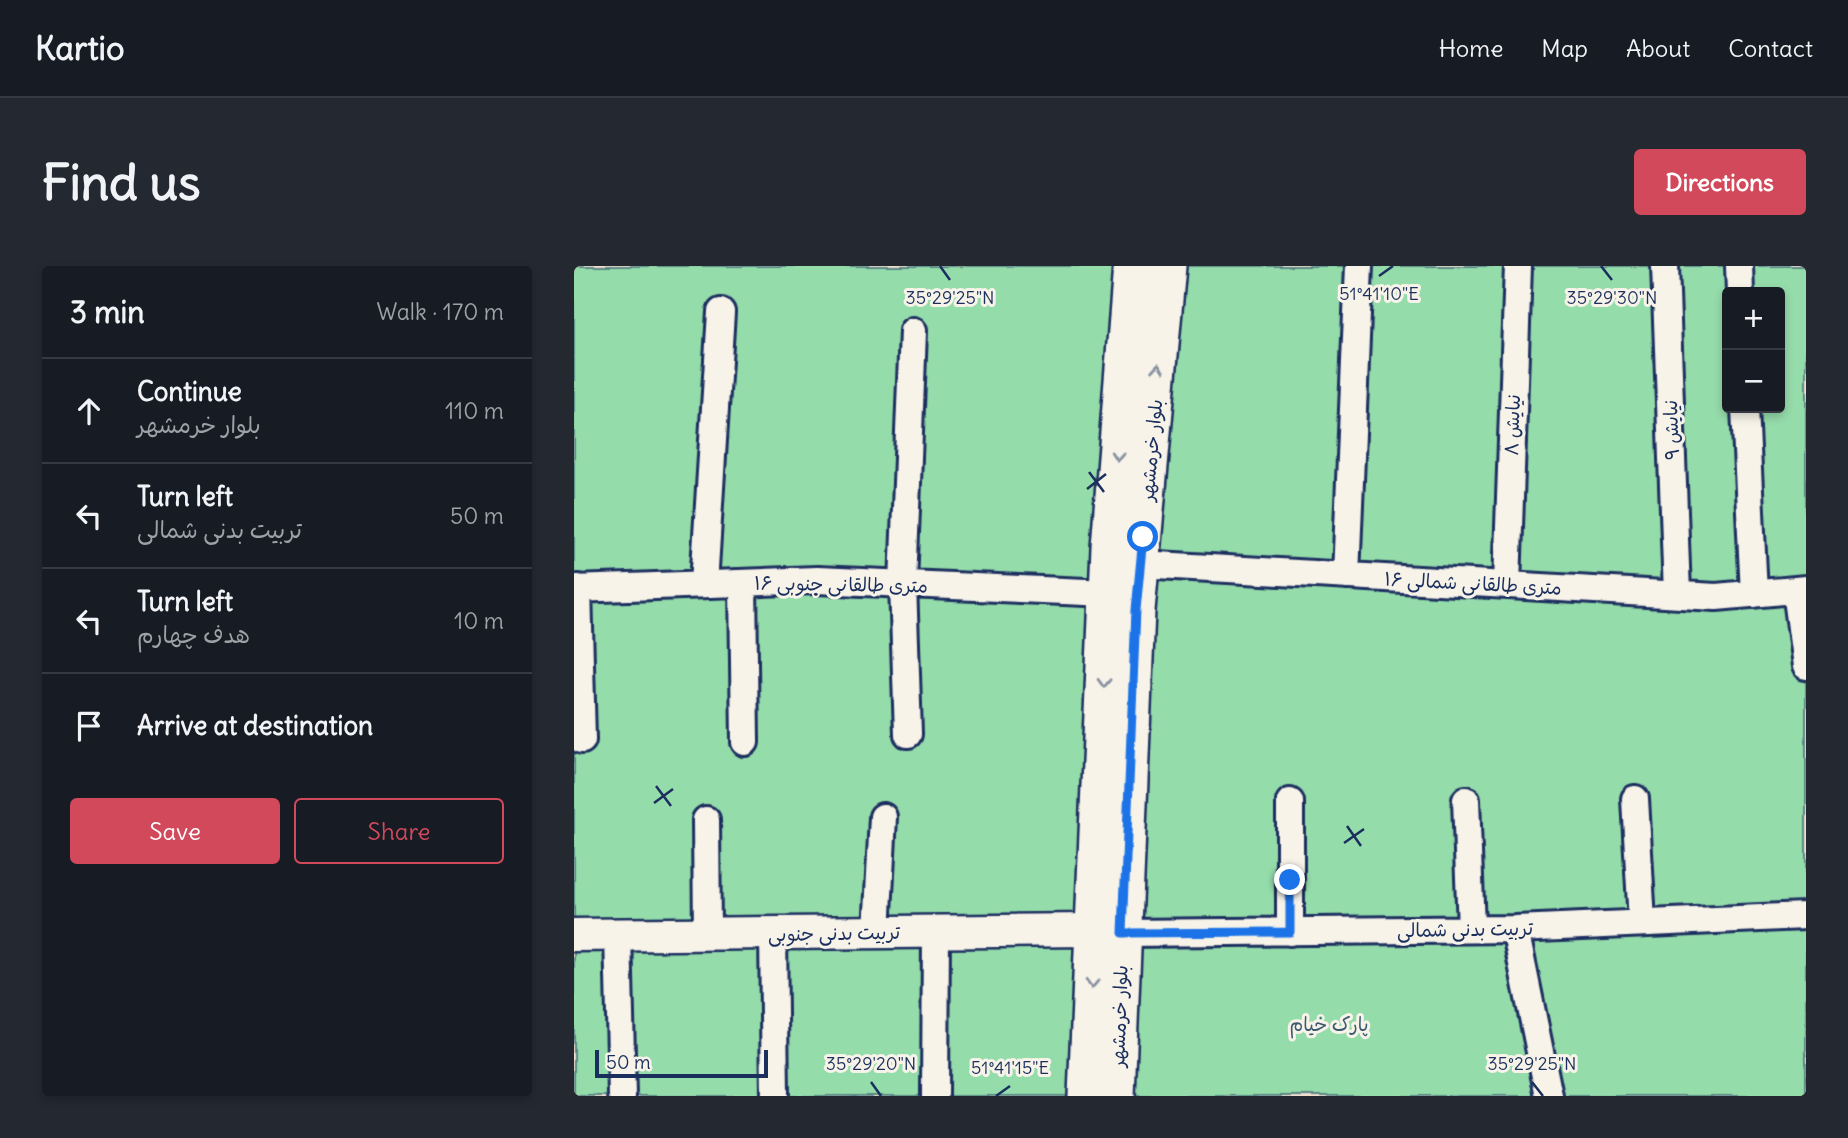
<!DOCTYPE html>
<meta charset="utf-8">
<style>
:root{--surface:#171b24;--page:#242831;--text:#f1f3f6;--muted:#9ea1a6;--line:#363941;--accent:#d1495b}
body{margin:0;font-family:Delius,"Playpen Sans Arabic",sans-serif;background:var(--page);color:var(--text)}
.controls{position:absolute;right:21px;top:21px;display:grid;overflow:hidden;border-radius:7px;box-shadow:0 4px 10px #0003}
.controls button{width:63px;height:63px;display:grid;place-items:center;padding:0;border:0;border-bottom:2px solid var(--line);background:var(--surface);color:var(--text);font:35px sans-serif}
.scale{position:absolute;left:21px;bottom:18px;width:173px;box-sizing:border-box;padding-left:7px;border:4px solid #1b2f5e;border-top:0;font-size:19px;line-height:24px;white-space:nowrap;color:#1b2f5e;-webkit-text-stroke:5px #f7f3e8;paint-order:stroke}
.stop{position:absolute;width:21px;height:21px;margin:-16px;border:5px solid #1a73e8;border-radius:50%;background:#fff}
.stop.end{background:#1a73e8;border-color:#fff;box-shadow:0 2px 7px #0008}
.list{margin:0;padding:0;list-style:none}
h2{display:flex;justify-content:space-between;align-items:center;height:91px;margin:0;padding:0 28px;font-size:30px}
h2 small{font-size:23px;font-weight:400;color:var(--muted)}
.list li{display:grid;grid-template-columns:46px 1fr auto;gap:21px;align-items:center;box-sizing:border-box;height:105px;padding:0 28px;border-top:2px solid var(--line)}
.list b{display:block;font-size:26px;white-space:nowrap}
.list p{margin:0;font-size:23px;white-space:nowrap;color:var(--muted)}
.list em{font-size:23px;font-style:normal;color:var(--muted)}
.actions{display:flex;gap:14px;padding:21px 28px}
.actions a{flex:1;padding:16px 0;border:2px solid var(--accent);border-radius:7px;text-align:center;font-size:24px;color:var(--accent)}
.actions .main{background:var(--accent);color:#fff}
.icon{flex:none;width:38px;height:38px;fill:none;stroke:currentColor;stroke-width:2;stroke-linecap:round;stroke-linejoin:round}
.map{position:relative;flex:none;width:1232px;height:830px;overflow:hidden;border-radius:7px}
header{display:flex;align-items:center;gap:42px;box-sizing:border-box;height:98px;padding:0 35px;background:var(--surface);border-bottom:2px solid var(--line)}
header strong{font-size:33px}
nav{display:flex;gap:38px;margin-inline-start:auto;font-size:24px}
.intro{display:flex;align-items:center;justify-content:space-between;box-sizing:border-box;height:168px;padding:0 42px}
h1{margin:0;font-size:49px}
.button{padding:18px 32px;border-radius:7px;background:var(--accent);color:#fff;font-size:24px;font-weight:700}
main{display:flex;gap:42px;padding:0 42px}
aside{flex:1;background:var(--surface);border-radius:7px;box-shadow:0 4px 10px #0003}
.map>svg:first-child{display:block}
.green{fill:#95dcab;stroke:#588684;stroke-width:2;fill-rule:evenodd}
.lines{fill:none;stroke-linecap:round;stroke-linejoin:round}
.minor-casing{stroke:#1b2f5e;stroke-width:32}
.tertiary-casing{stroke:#1b2f5e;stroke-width:37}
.secondary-casing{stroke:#1b2f5e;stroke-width:42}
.minor{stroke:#f7f3e8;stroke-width:26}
.tertiary{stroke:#f7f3e8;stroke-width:32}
.secondary{stroke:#f7f3e8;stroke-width:37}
.oneway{stroke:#8991a3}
.route{stroke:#1a73e8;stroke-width:9}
.ticks{fill:none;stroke:#1b2f5e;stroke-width:2.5}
.labels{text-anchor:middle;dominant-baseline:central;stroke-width:6;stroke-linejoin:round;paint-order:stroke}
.street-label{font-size:19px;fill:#1b2f5e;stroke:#f7f3e8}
.park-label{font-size:19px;fill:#3a5a71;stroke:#f7f3e8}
.ticks-label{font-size:18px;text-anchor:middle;fill:#1b2f5e;stroke:#f7f3e8;stroke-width:6;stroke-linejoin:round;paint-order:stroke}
</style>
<header>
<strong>Kartio</strong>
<nav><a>Home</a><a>Map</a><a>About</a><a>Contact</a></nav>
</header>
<div class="intro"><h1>Find us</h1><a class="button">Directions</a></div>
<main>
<aside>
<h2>3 min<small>Walk · 170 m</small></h2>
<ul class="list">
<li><svg class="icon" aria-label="ahead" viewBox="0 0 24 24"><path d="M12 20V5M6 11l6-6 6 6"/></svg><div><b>Continue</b><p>بلوار خرمشهر</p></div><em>110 m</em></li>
<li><svg class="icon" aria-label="left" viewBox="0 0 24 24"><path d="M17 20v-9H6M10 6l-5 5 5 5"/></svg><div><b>Turn left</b><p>تربیت بدنی شمالی</p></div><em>50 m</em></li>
<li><svg class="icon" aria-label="left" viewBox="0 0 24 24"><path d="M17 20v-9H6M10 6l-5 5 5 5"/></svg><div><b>Turn left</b><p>هدف چهارم</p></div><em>10 m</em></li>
<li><svg class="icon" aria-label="arrive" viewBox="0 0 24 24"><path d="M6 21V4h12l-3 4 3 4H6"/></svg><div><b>Arrive at destination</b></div></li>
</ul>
<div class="actions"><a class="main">Save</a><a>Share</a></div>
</aside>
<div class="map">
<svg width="1232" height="830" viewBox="0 0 1232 830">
<rect width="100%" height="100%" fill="#efddce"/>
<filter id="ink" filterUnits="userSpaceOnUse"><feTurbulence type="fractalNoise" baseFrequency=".0143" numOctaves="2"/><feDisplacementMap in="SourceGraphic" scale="14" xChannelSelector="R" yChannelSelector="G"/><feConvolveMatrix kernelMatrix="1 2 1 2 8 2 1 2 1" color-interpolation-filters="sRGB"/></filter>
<g filter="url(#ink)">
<!-- green -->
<path class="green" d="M0 0H1232V830H0ZM1153 26H1206V142H1153Z"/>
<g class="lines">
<defs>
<path id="minor" d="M1091 0 1103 328
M1165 0 1166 26
M1171 142 1180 328
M566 298 1142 331 1232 323
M772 310 785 0
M169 317 171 476
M130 318 147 46
M933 319 944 0
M4 322 8 474
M0 323 243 314 534 327
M1222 324 1232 400
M334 468 329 318 339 65
M1061 533 1068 657
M892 534 897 663
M716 536V666
M132 554 133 668
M941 663 975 830
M303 666 309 551
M199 667 201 830
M549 667 941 663 1232 650
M44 668 48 830
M361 830 362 666"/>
<path id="tertiary" d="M0 669 520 664"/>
<path id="secondary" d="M513 830 536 281 558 0
M542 830 562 344 593 0"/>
</defs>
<!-- minor casing -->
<use href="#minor" class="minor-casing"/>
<!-- tertiary casing -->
<use href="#tertiary" class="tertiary-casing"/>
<!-- secondary casing -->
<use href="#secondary" class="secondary-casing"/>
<!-- minor -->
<use href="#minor" class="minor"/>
<!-- tertiary -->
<use href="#tertiary" class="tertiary"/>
<!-- secondary -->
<use href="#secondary" class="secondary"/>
</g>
<!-- one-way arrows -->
<defs><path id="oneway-chevron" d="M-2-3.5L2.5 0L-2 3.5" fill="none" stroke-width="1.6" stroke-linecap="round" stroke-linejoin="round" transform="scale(1.75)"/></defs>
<g class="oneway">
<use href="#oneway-chevron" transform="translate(584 102) rotate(-85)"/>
<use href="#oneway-chevron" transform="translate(543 190) rotate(95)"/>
<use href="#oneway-chevron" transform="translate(530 417) rotate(92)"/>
<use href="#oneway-chevron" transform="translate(518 718) rotate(92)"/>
</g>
</g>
<g class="lines" filter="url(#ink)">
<!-- route -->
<path class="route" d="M569 271 562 344 549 667 716 666V614"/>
</g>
<!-- ticks -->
<path class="ticks" d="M366 0 376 14M1027 0 1038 14M805 10 819 0M515 206 530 226M513 223 532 208M82 520 97 540M80 537 99 523M773 560 787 580M770 577 790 563M297 816 307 830M958 816 969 830M422 830 436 820"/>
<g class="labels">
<!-- street labels -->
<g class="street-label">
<text transform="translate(938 159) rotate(-88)">نیایش ۸</text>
<text transform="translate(1097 164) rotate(-92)">نیایش ۹</text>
<text transform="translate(577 184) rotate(-85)">بلوار خرمشهر</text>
<text transform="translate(899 317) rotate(3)">۱۶ متری طالقانی شمالی</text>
<text transform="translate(267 318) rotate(1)">۱۶ متری طالقانی جنوبی</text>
<text transform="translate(891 663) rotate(-1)">تربیت بدنی شمالی</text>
<text transform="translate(260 667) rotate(-1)">تربیت بدنی جنوبی</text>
<text transform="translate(545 750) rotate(-88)">بلوار خرمشهر</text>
</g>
<!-- park labels -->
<g class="park-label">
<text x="755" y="758">پارک خیام</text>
</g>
</g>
<g class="ticks-label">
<text x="805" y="34">51°41'10"E</text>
<text x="1038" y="38">35°29'30"N</text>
<text x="376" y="38">35°29'25"N</text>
<text x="297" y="804">35°29'20"N</text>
<text x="958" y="804">35°29'25"N</text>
<text x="436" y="808">51°41'15"E</text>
</g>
</svg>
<div class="controls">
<button>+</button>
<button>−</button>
</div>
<div class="scale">50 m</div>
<div class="stop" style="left:569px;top:271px"></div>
<div class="stop end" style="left:716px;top:614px"></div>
</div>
</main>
